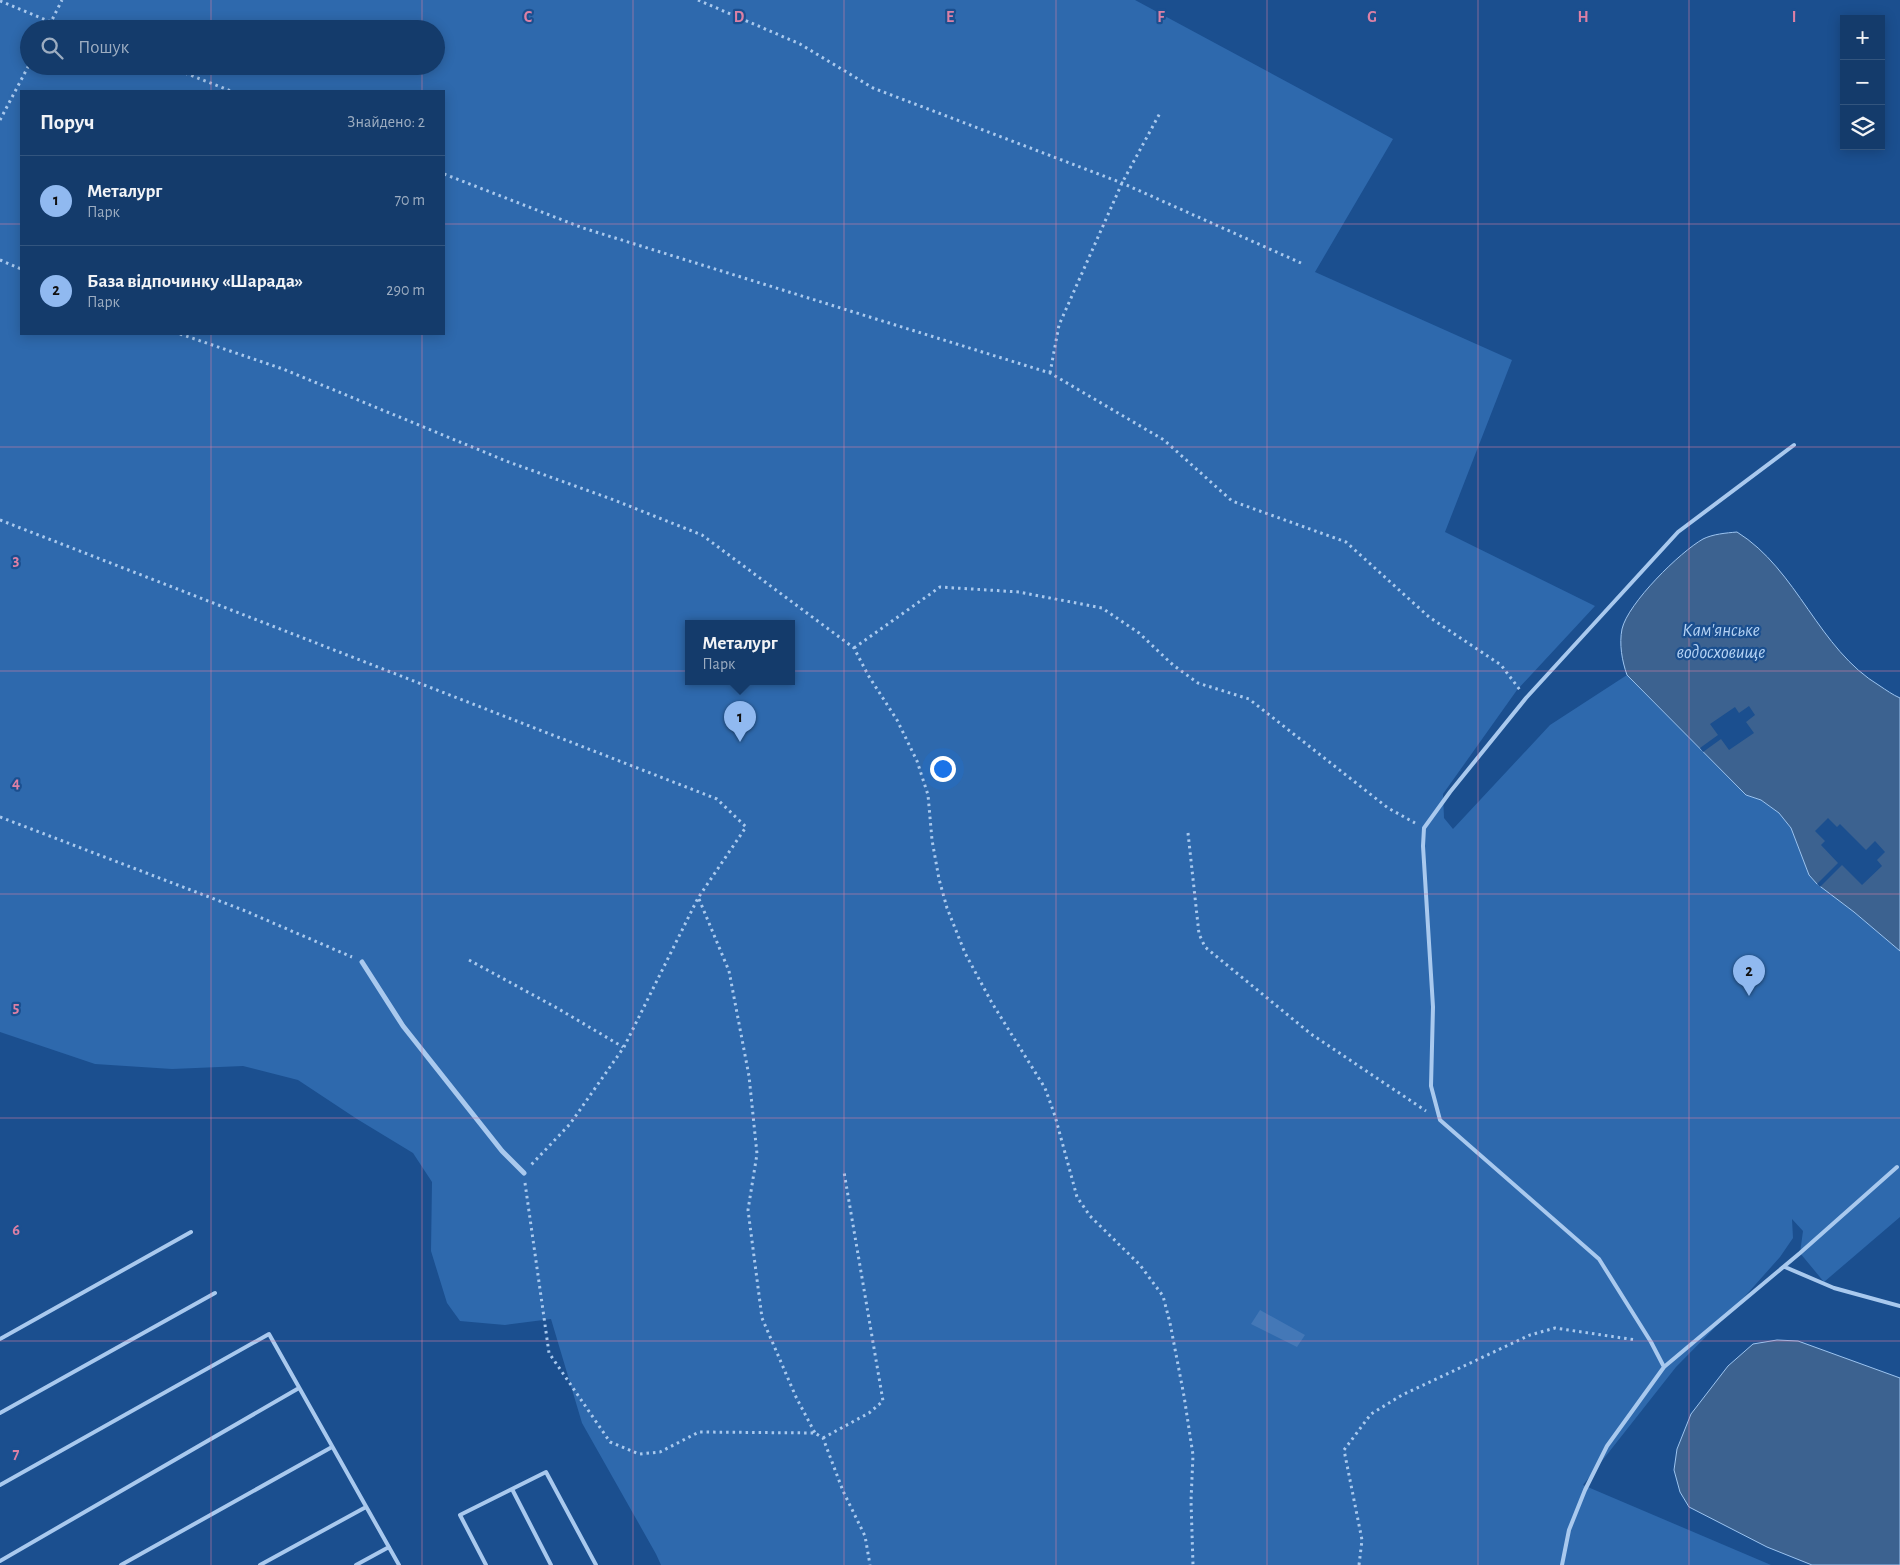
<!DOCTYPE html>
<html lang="uk">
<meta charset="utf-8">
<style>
:root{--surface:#143b6b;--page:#1d4271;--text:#f1f3f6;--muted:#9dadc1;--line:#33557e;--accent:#90b9f0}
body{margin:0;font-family:"Alegreya Sans",sans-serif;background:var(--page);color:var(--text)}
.controls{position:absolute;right:15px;top:15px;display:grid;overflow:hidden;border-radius:0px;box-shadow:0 2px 12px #0003}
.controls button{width:45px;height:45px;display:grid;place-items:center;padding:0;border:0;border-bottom:1px solid var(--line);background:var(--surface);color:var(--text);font:25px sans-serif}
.you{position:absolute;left:942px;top:768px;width:18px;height:18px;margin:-12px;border:4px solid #fff;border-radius:50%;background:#1a73e8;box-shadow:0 0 0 8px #1a73e833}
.badge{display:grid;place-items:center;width:32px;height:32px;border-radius:50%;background:var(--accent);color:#111;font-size:16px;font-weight:700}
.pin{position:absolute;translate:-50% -41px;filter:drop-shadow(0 1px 2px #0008)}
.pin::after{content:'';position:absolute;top:26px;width:18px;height:15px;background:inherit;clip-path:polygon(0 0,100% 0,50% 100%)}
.popup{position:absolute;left:685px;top:620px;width:110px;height:65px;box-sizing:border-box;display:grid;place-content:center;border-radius:0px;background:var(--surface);filter:drop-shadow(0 1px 4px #0005);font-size:16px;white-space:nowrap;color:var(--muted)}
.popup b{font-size:19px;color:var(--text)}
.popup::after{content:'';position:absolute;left:50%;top:100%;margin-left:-10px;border:10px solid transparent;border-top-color:var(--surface)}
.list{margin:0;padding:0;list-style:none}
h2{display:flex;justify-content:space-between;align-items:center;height:65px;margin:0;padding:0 20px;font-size:21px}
h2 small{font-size:16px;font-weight:400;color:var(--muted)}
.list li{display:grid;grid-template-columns:32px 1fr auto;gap:15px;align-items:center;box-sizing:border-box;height:90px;padding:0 20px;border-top:1px solid var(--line)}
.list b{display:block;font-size:19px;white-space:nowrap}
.list p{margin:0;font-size:16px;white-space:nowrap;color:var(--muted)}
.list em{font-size:16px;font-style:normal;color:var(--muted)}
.icon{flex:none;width:28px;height:28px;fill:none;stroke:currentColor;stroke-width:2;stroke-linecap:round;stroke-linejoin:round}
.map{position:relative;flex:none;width:1900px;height:1565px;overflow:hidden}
.search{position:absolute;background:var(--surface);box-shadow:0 2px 12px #0003;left:20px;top:20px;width:425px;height:55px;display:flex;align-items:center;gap:12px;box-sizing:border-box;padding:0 18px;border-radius:28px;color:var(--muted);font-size:19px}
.panel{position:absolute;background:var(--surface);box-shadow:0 2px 12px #0003;left:20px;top:90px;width:425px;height:245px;border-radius:0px}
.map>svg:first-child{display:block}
.green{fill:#2e69ad;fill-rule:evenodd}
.water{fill:#3c6290;stroke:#9cc4f0}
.pier{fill:#1b4f8f}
.building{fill:#4478b7}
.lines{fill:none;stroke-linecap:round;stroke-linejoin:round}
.path{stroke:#a9c9ee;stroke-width:3;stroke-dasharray:2.5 4;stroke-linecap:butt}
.lane{stroke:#a9c9ee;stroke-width:4}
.street{stroke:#a9c9ee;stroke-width:5}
.grid{fill:none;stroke:#dd80a5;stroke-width:1;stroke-opacity:0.55}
.labels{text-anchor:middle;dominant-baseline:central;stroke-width:4.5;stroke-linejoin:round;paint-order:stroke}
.water-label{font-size:19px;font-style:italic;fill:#b5d3f5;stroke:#1b4f8f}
.grid-label{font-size:16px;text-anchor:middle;font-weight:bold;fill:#dd80a5;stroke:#1b4f8f;stroke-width:4.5;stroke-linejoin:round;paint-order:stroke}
</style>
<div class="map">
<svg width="1900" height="1565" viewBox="0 0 1900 1565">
<rect width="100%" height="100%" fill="#1b4f8f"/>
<!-- green -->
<path class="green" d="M0 0H1135L1393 139 1315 272 1512 360 1445 532 1595 606 1517 690 1443 794 1444 818 1453 829 1550 725 1627 675 1746 795 1761 800 1779 813 1791 828 1809 875 1817 884 1854 912 1900 951V1217L1824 1282 1800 1253 1803 1231 1792 1219 1793 1238 1780 1257 1739 1303 1676 1367 1583 1485 1771 1565H661L656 1554 582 1423 551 1319 505 1325 460 1321 447 1303 431 1251 432 1182 413 1153 357 1119 298 1080 243 1066 172 1069 95 1064 0 1032ZM29 29H436V66H29ZM21 91H444V334H21ZM689 623H791V681H689Z"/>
<!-- water -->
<path class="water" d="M1737 532C1798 570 1818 649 1880 686 1886 690 1893 695 1900 698V951L1854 912 1817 884 1809 875 1791 828 1779 813 1761 800 1746 795 1627 675C1622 661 1619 644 1622 629 1628 603 1680 552 1703 539 1713 534 1726 533 1737 532Z
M1777 1340 1798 1341 1900 1378V1565H1812L1767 1547 1689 1507 1680 1492 1674 1470 1677 1449 1691 1414 1728 1366 1753 1344Z"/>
<!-- pier -->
<path class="pier" d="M1749 706 1755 715 1746 722 1754 733 1729 750 1721 739 1703 752 1700 748 1718 735 1710 724 1735 707 1739 713Z
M1828 818 1837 827 1840 824 1866 850 1875 841 1885 852 1877 860 1882 866 1862 885 1842 865 1820 887 1817 884 1838 863 1821 845 1825 841 1815 831Z"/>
<!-- building -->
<path class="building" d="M1260 1310 1305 1335 1297 1347 1251 1324Z"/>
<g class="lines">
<!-- path -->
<path class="path" d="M698 0 800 44 873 88 1122 183 1301 263
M0 1 51 22 62 0
M48 29 51 22 70 29
M167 66 231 91
M0 120 29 65
M444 174 583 228 1050 373 1164 440 1232 501 1346 542 1429 617 1501 665 1520 690
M0 260 21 269
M180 334 283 369 506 461 614 500 702 535 854 648 868 675 897 720 917 761 928 795 932 840 939 879 947 908 965 953 992 1003 1045 1088 1055 1116 1077 1197 1090 1216 1140 1265 1163 1296 1170 1323 1184 1396 1193 1455 1191 1501 1193 1565
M1050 373 1059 325 1122 183 1160 113
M0 520 717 799 746 827 698 898 624 1047 570 1124 531 1165
M854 648 940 587 1019 592 1102 608 1139 633 1173 665 1198 683 1249 699 1388 808 1415 823
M0 817 243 910 352 957
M1188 833 1199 934 1205 947 1311 1034 1426 1111
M699 899 729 971 749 1076 757 1154 748 1210 762 1318 796 1397 815 1433
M469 960 557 1008 623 1047
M525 1183 549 1353 610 1442 639 1454 660 1452 699 1432 815 1433 823 1438 843 1491 865 1536 870 1565
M823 1438 869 1413 883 1401 844 1172
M1359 1565 1362 1540 1344 1450 1371 1414 1402 1395 1530 1335 1555 1328 1636 1340"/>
<!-- lane -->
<path class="lane" d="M1785 1267 1834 1288 1900 1306
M0 1339 191 1232
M1664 1367 1651 1342 1599 1259 1440 1120 1431 1086 1433 1007 1423 846 1424 828 1450 792 1526 698 1678 532 1794 445
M0 1413 215 1293
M0 1485 269 1334 399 1565
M512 1489 551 1565
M0 1561 299 1388
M121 1565 332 1447
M260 1565 366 1507
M356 1565 389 1547
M486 1565 460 1515 546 1472 596 1565
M1562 1565 1569 1530 1585 1490 1607 1446 1664 1367 1800 1253 1897 1167"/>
<!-- street -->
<path class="street" d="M362 962 403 1026 502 1151 524 1173"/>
</g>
<!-- grid -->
<path class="grid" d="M211 0V29M422 0V29M633 0V1565M844 0V1565M1056 0V1565M1267 0V1565M1478 0V1565M1689 0V1565M211 66V91M422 66V91M0 224H21M444 224H1900M211 334V1565M422 334V1565M0 447H1900M0 671H1900M0 894H1900M0 1118H1900M0 1341H1900"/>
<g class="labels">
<!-- water labels -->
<g class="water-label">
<text x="1721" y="630">Кам'янське<tspan x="1721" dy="22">водосховище</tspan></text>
</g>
</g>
<g class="grid-label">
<text x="528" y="22">C</text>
<text x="739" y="22">D</text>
<text x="950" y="22">E</text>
<text x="1161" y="22">F</text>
<text x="1372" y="22">G</text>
<text x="1583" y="22">H</text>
<text x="1794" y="22">I</text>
<text x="16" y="565">3</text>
<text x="16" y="788">4</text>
<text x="16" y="1012">5</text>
<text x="16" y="1235">6</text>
<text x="16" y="1459">7</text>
</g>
</svg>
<div class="controls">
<button>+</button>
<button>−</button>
<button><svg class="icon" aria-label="layers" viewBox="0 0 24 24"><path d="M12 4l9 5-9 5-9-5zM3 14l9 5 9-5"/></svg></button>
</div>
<div class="you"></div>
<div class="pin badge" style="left:740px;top:742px">1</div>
<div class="popup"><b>Металург</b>Парк</div>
<div class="pin badge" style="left:1749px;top:996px">2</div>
<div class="search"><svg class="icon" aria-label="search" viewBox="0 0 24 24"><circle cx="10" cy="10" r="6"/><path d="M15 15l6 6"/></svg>Пошук</div>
<section class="panel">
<h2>Поруч<small>Знайдено: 2</small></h2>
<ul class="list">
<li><span class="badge">1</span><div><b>Металург</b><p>Парк</p></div><em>70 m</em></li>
<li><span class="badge">2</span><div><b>База відпочинку «Шарада»</b><p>Парк</p></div><em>290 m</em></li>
</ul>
</section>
</div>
